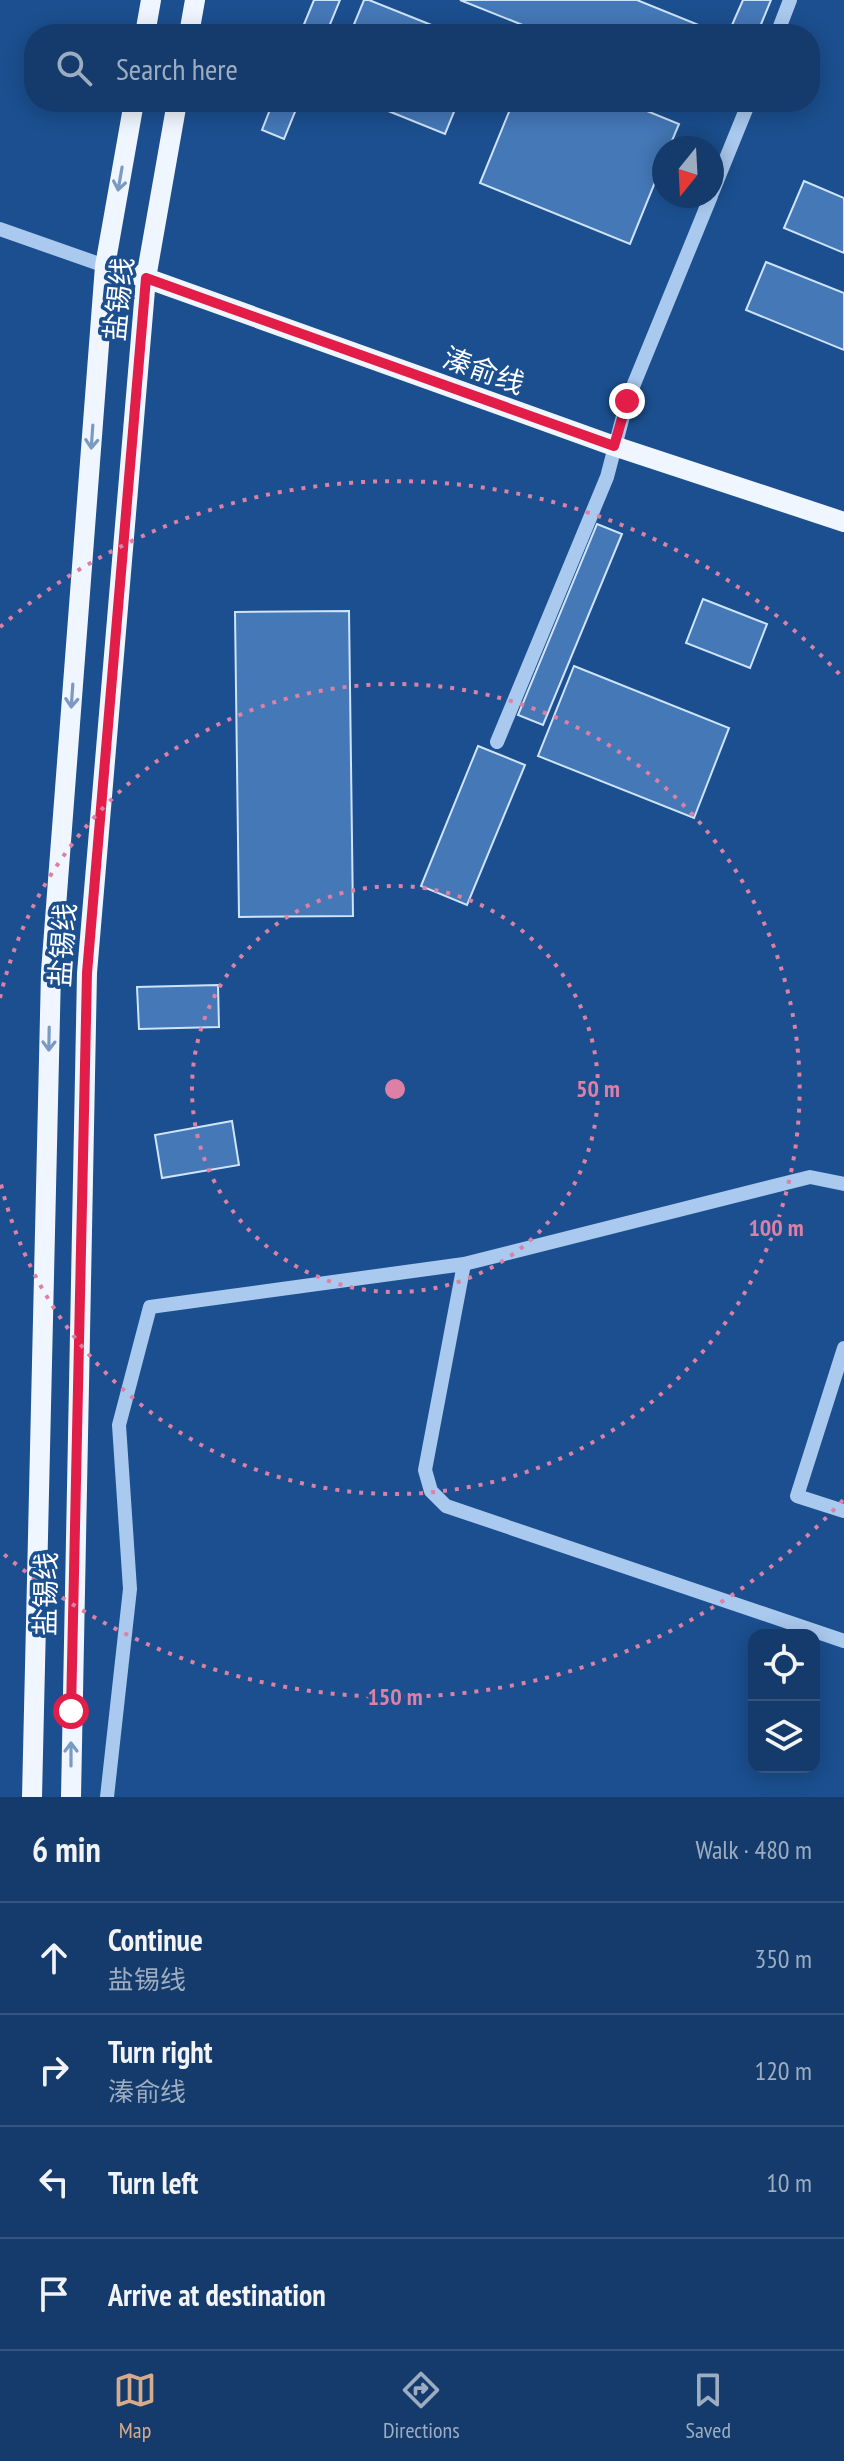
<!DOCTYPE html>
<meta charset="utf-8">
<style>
:root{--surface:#143b6b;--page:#214673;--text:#f1f3f6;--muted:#9dadc1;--line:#33557e;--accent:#d6ab8b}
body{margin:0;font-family:"PT Sans Narrow","Noto Sans SC",sans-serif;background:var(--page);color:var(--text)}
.controls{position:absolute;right:24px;bottom:24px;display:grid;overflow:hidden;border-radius:16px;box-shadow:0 4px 20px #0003}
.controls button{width:72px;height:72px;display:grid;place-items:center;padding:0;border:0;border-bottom:2px solid var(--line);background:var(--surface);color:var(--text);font:40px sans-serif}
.compass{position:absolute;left:652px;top:136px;width:72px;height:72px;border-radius:50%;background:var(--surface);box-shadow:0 4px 20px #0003;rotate:198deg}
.stop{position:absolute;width:24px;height:24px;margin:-18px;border:6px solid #e11d48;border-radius:50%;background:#fff}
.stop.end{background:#e11d48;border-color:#fff;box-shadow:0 2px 8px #0008}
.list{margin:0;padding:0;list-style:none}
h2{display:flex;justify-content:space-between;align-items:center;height:104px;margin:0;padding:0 32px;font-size:34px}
h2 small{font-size:26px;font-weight:400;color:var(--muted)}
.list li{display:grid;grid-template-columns:52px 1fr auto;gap:24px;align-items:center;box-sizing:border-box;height:112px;padding:0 32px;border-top:2px solid var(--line)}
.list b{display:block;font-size:30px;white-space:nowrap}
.list p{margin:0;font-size:26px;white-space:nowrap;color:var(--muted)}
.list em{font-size:26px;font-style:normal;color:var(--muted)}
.icon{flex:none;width:44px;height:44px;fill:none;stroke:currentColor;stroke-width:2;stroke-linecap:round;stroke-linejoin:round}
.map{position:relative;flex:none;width:844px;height:1797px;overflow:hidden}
.search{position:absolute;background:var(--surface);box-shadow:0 4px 20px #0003;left:24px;right:24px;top:24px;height:88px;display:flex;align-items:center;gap:20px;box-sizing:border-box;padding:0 28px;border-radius:32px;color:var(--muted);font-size:30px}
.sheet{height:552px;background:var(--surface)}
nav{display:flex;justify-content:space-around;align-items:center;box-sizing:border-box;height:112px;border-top:2px solid var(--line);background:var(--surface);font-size:22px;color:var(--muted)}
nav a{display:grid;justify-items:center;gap:4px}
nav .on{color:var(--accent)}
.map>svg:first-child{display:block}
.building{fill:#4478b7;stroke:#cfe3fa;stroke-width:2}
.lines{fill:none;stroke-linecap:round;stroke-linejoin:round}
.minor{stroke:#a9c9ee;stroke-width:14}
.major{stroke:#f0f6ff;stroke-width:20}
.oneway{stroke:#7b9ac1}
.route{stroke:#e11d48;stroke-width:10}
.ring{fill:none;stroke:#dd80a5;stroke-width:4;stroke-dasharray:4 8}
.labels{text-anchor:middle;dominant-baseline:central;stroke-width:7;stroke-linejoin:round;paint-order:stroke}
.street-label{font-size:28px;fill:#fff;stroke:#1b4f8f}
.centre{fill:#dd80a5;stroke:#1b4f8f;stroke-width:4}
.ring-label{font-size:24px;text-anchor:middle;font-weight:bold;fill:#dd80a5;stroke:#1b4f8f;stroke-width:7;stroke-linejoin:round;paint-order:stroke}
</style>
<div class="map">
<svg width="844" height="1797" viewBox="0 0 844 1797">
<rect width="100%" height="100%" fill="#1b4f8f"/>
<!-- building -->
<path class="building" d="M314 0H340L326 34H300Z
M364 0H369L454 34H350Z
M460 0H637L716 32 715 34H545Z
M743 0H771L757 34 732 25Z
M273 102H299L284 139 262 130Z
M366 102H458L445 134Z
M513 102H625L679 124 669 148H664V160L630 244 480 183Z
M804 181 844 198V253L784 228Z
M766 262 844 293V350L746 310Z
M597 524 622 534 543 725 518 715Z
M703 599 767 624 750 668 686 643Z
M349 611 353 916 239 917 235 612Z
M574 666 729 728 694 818 538 756Z
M478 746 525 765 467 905 421 886Z
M218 985 219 1027 139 1029 137 987Z
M232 1121 239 1165 162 1178 155 1135Z"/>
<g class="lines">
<!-- minor -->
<path class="minor" d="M777 34 790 0
M712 193 749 102
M0 229 105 266
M497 742 607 477 627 401 711 196
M464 1264 425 1470 431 1491 446 1506 844 1641
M844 1348 797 1496 844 1511
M107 1797 130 1589 119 1425 150 1307 464 1264 810 1177 844 1184"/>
<!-- major -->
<path class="major" d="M145 34 151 0
M189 34 195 0
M105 266 146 278 614 446 844 522
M32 1797 51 972 105 266 134 102
M71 1797 87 973 146 278 177 102"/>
</g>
<!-- one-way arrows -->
<defs><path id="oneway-shaft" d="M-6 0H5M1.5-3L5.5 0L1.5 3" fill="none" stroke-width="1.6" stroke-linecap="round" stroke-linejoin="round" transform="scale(2)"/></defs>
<g class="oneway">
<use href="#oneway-shaft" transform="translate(120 179) rotate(100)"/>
<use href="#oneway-shaft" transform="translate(92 437) rotate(94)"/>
<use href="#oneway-shaft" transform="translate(72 696) rotate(94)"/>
<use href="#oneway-shaft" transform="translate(49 1039) rotate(91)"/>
<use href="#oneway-shaft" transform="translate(71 1754) rotate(-90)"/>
</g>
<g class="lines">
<!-- route -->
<path class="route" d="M71 1711 87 973 146 278 614 446 627 401"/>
</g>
<!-- distance rings -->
<g class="ring">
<circle cx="395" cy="1089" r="203"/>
<path d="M0 998A405 405 0 1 1 0 1180"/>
<path d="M843 1500A608 608 0 0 1 0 1551M0 627A608 608 0 0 1 843 678"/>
</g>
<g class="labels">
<!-- street labels -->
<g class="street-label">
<text transform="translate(118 299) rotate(-84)">盐锡线</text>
<text transform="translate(484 370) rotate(20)">溱俞线</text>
<text transform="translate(62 945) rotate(-86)">盐锡线</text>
<text transform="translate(45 1594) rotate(-89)">盐锡线</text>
</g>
</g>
<circle cx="395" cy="1089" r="12" class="centre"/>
<g class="ring-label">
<text x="598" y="1097">50 m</text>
<text x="776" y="1236">100 m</text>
<text x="395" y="1705">150 m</text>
</g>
</svg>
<div class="controls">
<button><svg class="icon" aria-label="locate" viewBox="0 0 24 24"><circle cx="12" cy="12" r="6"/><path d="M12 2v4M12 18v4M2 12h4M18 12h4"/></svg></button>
<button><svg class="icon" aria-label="layers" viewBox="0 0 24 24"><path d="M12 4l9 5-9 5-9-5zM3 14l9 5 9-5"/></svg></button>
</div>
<svg class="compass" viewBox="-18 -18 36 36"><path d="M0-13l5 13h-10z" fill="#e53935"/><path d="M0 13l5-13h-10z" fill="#9dadc1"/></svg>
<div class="stop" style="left:71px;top:1711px"></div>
<div class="stop end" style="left:627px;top:401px"></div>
<div class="search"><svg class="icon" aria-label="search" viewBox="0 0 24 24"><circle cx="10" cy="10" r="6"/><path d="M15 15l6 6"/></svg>Search here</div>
</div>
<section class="sheet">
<h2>6 min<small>Walk · 480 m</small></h2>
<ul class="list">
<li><svg class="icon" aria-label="ahead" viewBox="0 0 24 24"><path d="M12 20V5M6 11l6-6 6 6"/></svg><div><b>Continue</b><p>盐锡线</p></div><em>350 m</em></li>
<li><svg class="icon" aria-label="right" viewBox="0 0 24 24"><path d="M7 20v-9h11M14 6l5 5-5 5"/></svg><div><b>Turn right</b><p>溱俞线</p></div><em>120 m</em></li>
<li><svg class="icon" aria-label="left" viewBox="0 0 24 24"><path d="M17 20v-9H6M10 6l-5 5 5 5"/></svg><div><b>Turn left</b></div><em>10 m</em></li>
<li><svg class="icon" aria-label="arrive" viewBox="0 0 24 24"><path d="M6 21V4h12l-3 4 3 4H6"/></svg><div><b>Arrive at destination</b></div></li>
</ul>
</section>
<nav>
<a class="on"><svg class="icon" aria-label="map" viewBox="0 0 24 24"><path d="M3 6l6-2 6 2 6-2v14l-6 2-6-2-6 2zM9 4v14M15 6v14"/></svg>Map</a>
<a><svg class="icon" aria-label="directions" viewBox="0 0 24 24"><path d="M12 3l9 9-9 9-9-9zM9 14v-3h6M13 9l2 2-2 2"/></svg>Directions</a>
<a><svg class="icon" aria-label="saved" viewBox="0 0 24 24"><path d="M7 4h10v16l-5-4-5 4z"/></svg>Saved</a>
</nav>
